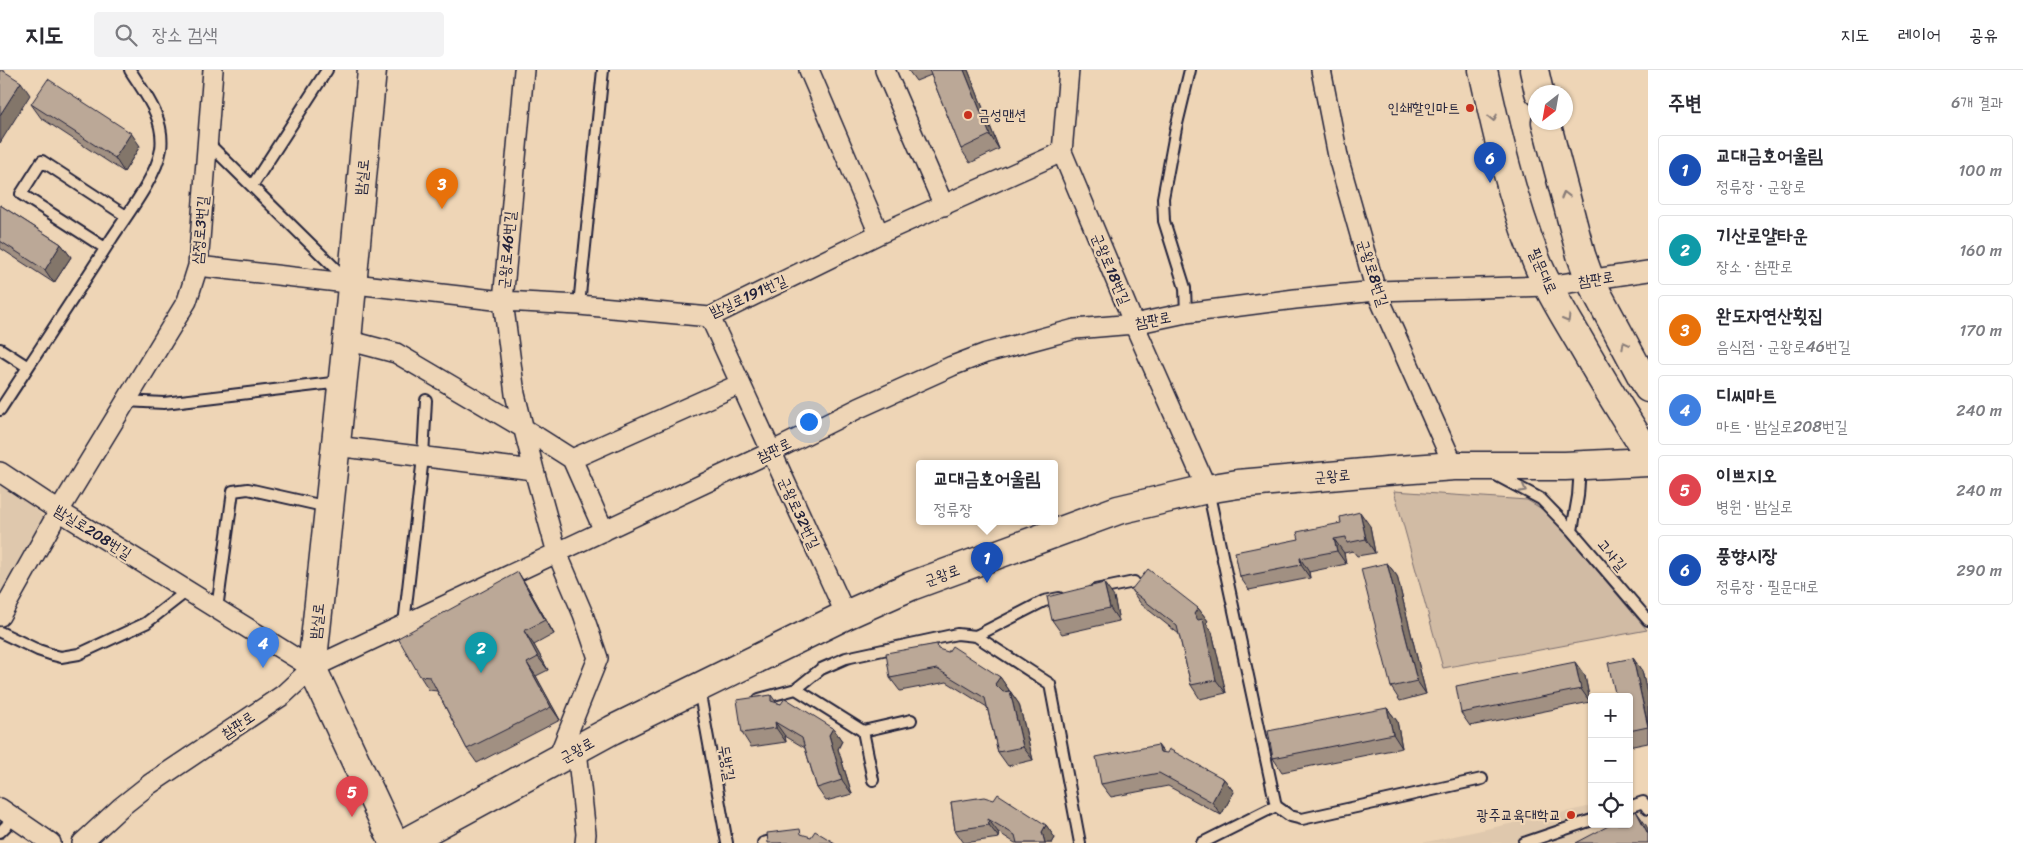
<!DOCTYPE html>
<html lang="ko">
<meta charset="utf-8">
<style>
:root{--surface:#fff;--page:#f2f2f3;--text:#2b2b33;--muted:#7c7c81;--line:#e1e1e2;--accent:#2563eb}
body{margin:0;font-family:Sriracha,"Poor Story",sans-serif;background:var(--page);color:var(--text)}
.controls{position:absolute;right:15px;bottom:15px;display:grid;overflow:hidden;border-radius:5px;box-shadow:0 1px 4px #0004}
.controls button{width:45px;height:45px;display:grid;place-items:center;padding:0;border:0;border-bottom:1px solid var(--line);background:var(--surface);color:var(--text);font:25px sans-serif}
.compass{position:absolute;left:1528px;top:15px;width:45px;height:45px;border-radius:50%;background:var(--surface);box-shadow:0 1px 4px #0004;rotate:211deg}
.you{position:absolute;left:808px;top:351px;width:18px;height:18px;margin:-12px;border:4px solid #fff;border-radius:50%;background:#1a73e8;box-shadow:0 0 0 8px #1a73e833}
.badge{display:grid;place-items:center;width:32px;height:32px;border-radius:50%;background:var(--accent);color:#fff;font-size:16px;font-weight:700}
.pin{position:absolute;translate:-50% -41px;filter:drop-shadow(0 1px 2px #0008)}
.pin::after{content:'';position:absolute;top:26px;width:18px;height:15px;background:inherit;clip-path:polygon(0 0,100% 0,50% 100%)}
.popup{position:absolute;left:916px;top:390px;width:142px;height:65px;box-sizing:border-box;display:grid;place-content:center;border-radius:5px;background:var(--surface);filter:drop-shadow(0 1px 4px #0005);font-size:16px;white-space:nowrap;color:var(--muted)}
.popup b{font-size:19px;color:var(--text)}
.popup::after{content:'';position:absolute;left:50%;top:100%;margin-left:-10px;border:10px solid transparent;border-top-color:var(--surface)}
.list{margin:0;padding:0;list-style:none}
h2{display:flex;justify-content:space-between;align-items:center;height:65px;margin:0;padding:0 20px;font-size:21px}
h2 small{font-size:16px;font-weight:400;color:var(--muted)}
.list li{display:grid;grid-template-columns:32px 1fr auto;gap:15px;align-items:center;box-sizing:border-box;height:70px;margin:0 10px 10px;padding:0 10px;border:1px solid var(--line);border-radius:5px}
.list b{display:block;font-size:19px;white-space:nowrap}
.list p{margin:0;font-size:16px;white-space:nowrap;color:var(--muted)}
.list em{font-size:16px;font-style:normal;color:var(--muted)}
.icon{flex:none;width:28px;height:28px;fill:none;stroke:currentColor;stroke-width:2;stroke-linecap:round;stroke-linejoin:round}
.map{position:relative;flex:none;width:1648px;height:773px;overflow:hidden}
header{display:flex;align-items:center;gap:30px;box-sizing:border-box;height:70px;padding:0 25px;background:var(--surface);border-bottom:1px solid var(--line)}
header strong{font-size:24px}
nav{display:flex;gap:28px;margin-inline-start:auto;font-size:18px}
.search{width:350px;height:45px;background:var(--page);display:flex;align-items:center;gap:12px;box-sizing:border-box;padding:0 18px;border-radius:5px;color:var(--muted);font-size:19px}
main{display:flex}
aside{flex:1;background:var(--surface)}
.map>svg:first-child{display:block}
.built{fill:#dfc8ad}
.park{fill:#d1bba4;stroke:#7a6e70}
.lines{fill:none;stroke-linecap:round;stroke-linejoin:round}
.service-casing{stroke:#22223b;stroke-width:14}
.minor-casing{stroke:#22223b;stroke-width:22}
.secondary-casing{stroke:#22223b;stroke-width:31}
.primary-casing{stroke:#22223b;stroke-width:31}
.service{stroke:#eed5b6;stroke-width:10}
.minor{stroke:#eed5b6;stroke-width:19}
.secondary{stroke:#eed5b6;stroke-width:28}
.primary{stroke:#eed5b6;stroke-width:28}
.wall{fill:#a19082;stroke:#22223b}
.shaded-wall{fill:#83766a;stroke:#22223b}
.building{fill:#bba897;stroke:#22223b}
.oneway{stroke:#887c78}
.poi-dot{fill:#c8321e;stroke:#eed5b6;stroke-width:2}
.labels{text-anchor:middle;dominant-baseline:central;stroke-width:4.5;stroke-linejoin:round;paint-order:stroke}
.poi-label{font-size:15px;fill:#22223b;stroke:#eed5b6;text-anchor:end}
.street-label{font-size:15px;fill:#22223b;stroke:#eed5b6}
</style>
<header>
<strong>지도</strong>
<div class="search"><svg class="icon" aria-label="search" viewBox="0 0 24 24"><circle cx="10" cy="10" r="6"/><path d="M15 15l6 6"/></svg>장소 검색</div>
<nav><a>지도</a><a>레이어</a><a>공유</a></nav>
</header>
<main>
<div class="map">
<svg width="1648" height="773" viewBox="0 0 1648 773">
<rect width="100%" height="100%" fill="#eed5b6"/>
<filter id="ink" filterUnits="userSpaceOnUse"><feTurbulence type="fractalNoise" baseFrequency=".02" numOctaves="2"/><feDisplacementMap in="SourceGraphic" scale="10" xChannelSelector="R" yChannelSelector="G"/><feConvolveMatrix kernelMatrix="1 2 1 2 8 2 1 2 1" color-interpolation-filters="sRGB"/></filter>
<g filter="url(#ink)">
<!-- built -->
<path class="built" d="M0 413 26 430 45 448 0 526Z
M1648 724V773H1422L1592 736V754H1629V728Z"/>
<!-- park -->
<path class="park" d="M1394 421 1527 430 1542 439 1562 459 1647 560 1443 598Z"/>
<g class="lines">
<defs>
<path id="service" d="M207 72 348 211
M252 116 327 0
M105 178 21 124 42 91 126 146
M579 235 603 0
M1186 243 1185 218 1164 151 1163 128 1176 58 1190 0
M0 279 28 297
M125 331 164 333 341 312
M0 340C37 283 75 226 112 168 127 145 157 106 161 79 165 48 145 24 130 0
M1494 404 1541 429 1572 461 1578 426 1580 397
M1208 420 1276 736 1290 746 1302 749 1482 709
M1572 461 1648 550
M1095 520 1134 512
M217 539 233 421 248 419 328 437
M404 554 423 387 426 330
M0 562 38 580 53 585 61 587 79 584 146 553 187 521
M976 566 1050 614 1080 773
M699 619 727 773
M796 619 863 661 873 710
M759 629 796 619 821 599 846 588 957 564 976 566 1044 531 1059 528
M863 661 911 650
M1629 737 1643 732 1648 739
M0 762 14 748
M763 773 781 768
M1202 773 1276 736
M1524 773 1592 750"/>
<path id="minor" d="M524 0 503 231 515 324 534 400 557 483 583 544 598 588 557 690
M809 0 879 164
M885 0 944 136
M1069 0 1062 82 1134 254 1207 419
M1321 0 1339 91 1376 221 1454 396
M198 196 503 231 579 235 710 247 879 164 1062 82
M710 247 846 545
M347 270 396 283 520 356 572 389 604 461
M335 376 534 400
M572 389 740 314
M0 402 59 441 312 598
M0 546 59 441 187 231 198 196 213 0
M577 680 586 764 585 773
M0 738 51 773
M82 773 121 737 150 714 283 625 312 598 771 382 859 338 952 296 986 283 1075 259 1134 254 1186 243 1295 229 1376 221 1548 216 1648 201"/>
<path id="secondary" d="M372 0 347 270 312 598 394 773
M404 773 612 660 846 545 911 516 1118 440 1207 419 1238 414 1386 401 1454 396H1565L1648 392"/>
<path id="primary" d="M1483 0C1497 64 1512 129 1536 190 1547 218 1564 244 1579 270 1601 308 1623 346 1648 383
M1534 0 1539 22
M1546 52 1581 185 1590 210 1648 318"/>
</defs>
<!-- service casing -->
<use href="#service" class="service-casing"/>
<!-- minor casing -->
<use href="#minor" class="minor-casing"/>
<!-- secondary casing -->
<use href="#secondary" class="secondary-casing"/>
<!-- primary casing -->
<use href="#primary" class="primary-casing"/>
<!-- service -->
<use href="#service" class="service"/>
<!-- minor -->
<use href="#minor" class="minor"/>
<!-- secondary -->
<use href="#secondary" class="secondary"/>
<!-- primary -->
<use href="#primary" class="primary"/>
</g>
<!-- wall -->
<path class="wall" d="M908 0H968L999 79 970 93 961 79 931 5 916 11Z
M31 34 140 76 124 102 41 48Z
M0 135 61 174 71 187 54 213 0 178Z
M1370 456 1375 483 1357 486 1353 481 1344 483 1346 494 1309 502 1310 508 1249 520 1240 507 1299 469Z
M1387 493 1397 506 1426 624 1400 631 1391 617Z
M527 516 554 564 534 575 548 600 536 606 560 650 477 693 467 679 437 621 429 620 420 606Z
M1131 520 1198 538 1208 551 1206 553 1212 562 1226 623 1200 629 1191 615 1179 564 1141 534Z
M1114 527 1119 551 1062 564 1052 550Z
M942 581 1000 607 1009 620V621H1010L1019 634 1033 690 1008 696 998 682 987 637 947 612 900 621 890 608Z
M1633 588 1642 601 1648 627V673L1633 676 1629 671V627Z
M1585 606 1590 632 1470 656 1461 643Z
M771 625 776 632 833 658 842 671 838 679 852 724 826 731 817 718 805 678 785 666 786 672 751 677 742 663Z
M1387 638 1397 651 1402 678 1282 702 1273 688Z
M1164 683 1224 709 1234 722 1221 745 1168 716 1111 727 1101 714Z
M951 732 1046 755 1055 768 1052 773H1015L998 762 999 768 964 773 955 760Z"/>
<!-- shaded-wall -->
<path class="shaded-wall" d="M964 0H968L999 79 990 65Z
M21 12 30 25 0 73V45Z
M131 63 140 76 124 102 115 88Z
M61 174 71 187 54 213 45 200Z
M1360 442 1370 456 1375 483 1366 469Z
M1334 469 1344 483 1346 494 1337 481Z
M1300 488 1309 502 1310 508 1301 495Z
M1387 493 1397 506 1426 624 1417 611Z
M518 502 527 516 554 564 545 550Z
M1104 513 1114 527 1119 551 1110 538Z
M1198 538 1208 551 1206 553 1212 562 1226 623 1216 610 1194 544Z
M524 561 534 575 548 600 538 587Z
M1633 588 1642 601 1648 627V656Z
M1575 592 1585 606 1590 632 1581 619Z
M527 593 536 606 560 650 551 637Z
M1000 607 1009 620 1005 627 995 614Z
M1010 621 1019 634 1033 690 1023 677Z
M1387 638 1397 651 1402 678 1393 664Z
M775 652 785 666 786 672 776 658Z
M833 658 842 671 838 679 852 724 842 710 829 665Z
M1158 675 1168 688 1160 682Z
M1224 709 1234 722 1221 745 1212 732Z
M1636 741 1646 755 1648 759V764Z
M988 749 998 762 999 768 989 755Z
M1046 755 1055 768 1052 773H1045L1042 762Z"/>
<!-- building -->
<path class="building" d="M0 0H2L21 12 0 45Z
M929 0H964L990 65 961 79Z
M48 9 131 63 115 88 31 34Z
M0 135 61 174 45 200 0 171Z
M1360 442 1366 469 1347 473 1346 467 1334 469 1337 481 1300 488 1301 495 1240 507 1235 482 1299 469 1297 462 1341 453 1340 447Z
M1387 493 1417 611 1391 617 1361 499Z
M1148 499 1198 538 1194 544 1198 550 1203 549 1216 610 1191 615 1177 556 1131 520Z
M518 502 545 550 524 561 538 587 527 593 551 637 467 679 430 607 420 606 398 568Z
M1104 513 1110 538 1052 550 1047 527Z
M937 574 938 579 948 582 952 576 1000 607 995 614 1003 622 1010 621 1023 677 998 682 985 628 937 599 890 608 886 583Z
M1633 588 1648 657 1629 661V627H1616L1608 593Z
M1575 592 1581 619 1461 643 1456 616Z
M771 625V631L781 634 785 628 833 658 829 665 842 710 817 718 802 668 775 652 776 658 742 663 737 630Z
M1387 638 1393 664 1273 688 1268 661Z
M1158 675 1160 682 1167 683 1169 679 1224 709 1212 732 1159 703 1101 714 1096 687Z
M998 724 1046 755 1042 762 1045 773H1017L1015 765 988 749 989 755 955 760 951 732 984 727 994 730Z
M1636 741 1648 764V773H1576L1612 754H1629V745Z
M800 759 801 764 811 767 815 761 835 773H768L767 763Z"/>
<!-- one-way arrows -->
<defs><path id="oneway-chevron" d="M-2-3.5L2.5 0L-2 3.5" fill="none" stroke-width="1.6" stroke-linecap="round" stroke-linejoin="round" transform="scale(1.25)"/></defs>
<g class="oneway">
<use href="#oneway-chevron" transform="translate(1493 48) rotate(78)"/>
<use href="#oneway-chevron" transform="translate(1565 125) rotate(-104)"/>
<use href="#oneway-chevron" transform="translate(1567 249) rotate(60)"/>
<use href="#oneway-chevron" transform="translate(1625 275) rotate(-119)"/>
<use href="#oneway-chevron" transform="translate(1523 419) rotate(28)"/>
</g>
</g>
<!-- markers -->
<g class="poi-dot">
<circle cx="1470" cy="38" r="5"/>
<circle cx="968" cy="45" r="5"/>
<circle cx="1571" cy="745" r="5"/>
</g>
<g class="labels">
<!-- poi labels -->
<g class="poi-label">
<text x="1460" y="38">인쇄할인마트</text>
<text x="978" y="45" text-anchor="start">금성맨션</text>
<text x="1561" y="745">광주교육대학교</text>
</g>
<!-- street labels -->
<g class="street-label">
<text transform="translate(362 107) rotate(-84)">밤실로</text>
<text transform="translate(200 160) rotate(-85)">삼정로3번길</text>
<text transform="translate(507 180) rotate(-85)">군왕로46번길</text>
<text transform="translate(1111 199) rotate(67)">군왕로18번길</text>
<text transform="translate(1543 201) rotate(66)">필문대로</text>
<text transform="translate(1373 203) rotate(72)">군왕로8번길</text>
<text transform="translate(1596 209) rotate(-9)">참판로</text>
<text transform="translate(748 226) rotate(-24)">밤실로191번길</text>
<text transform="translate(1153 250) rotate(-11)">참판로</text>
<text transform="translate(774 380) rotate(-26)">참판로</text>
<text transform="translate(1332 406) rotate(-5)">군왕로</text>
<text transform="translate(799 443) rotate(65)">군왕로32번길</text>
<text transform="translate(93 462) rotate(32)">밤실로208번길</text>
<text transform="translate(1612 485) rotate(50)">고사길</text>
<text transform="translate(942 505) rotate(-20)">군왕로</text>
<text transform="translate(317 551) rotate(-84)">밤실로</text>
<text transform="translate(238 655) rotate(-34)">참판로</text>
<text transform="translate(577 680) rotate(-29)">군왕로</text>
<text transform="translate(727 693) rotate(80)">두방길</text>
</g>
</g>
</svg>
<div class="controls">
<button>+</button>
<button>−</button>
<button><svg class="icon" aria-label="locate" viewBox="0 0 24 24"><circle cx="12" cy="12" r="6"/><path d="M12 2v4M12 18v4M2 12h4M18 12h4"/></svg></button>
</div>
<svg class="compass" viewBox="-18 -18 36 36"><path d="M0-13l5 13h-10z" fill="#e53935"/><path d="M0 13l5-13h-10z" fill="#7c7c81"/></svg>
<div class="you"></div>
<div class="pin badge" style="left:987px;top:513px;background:#1a4fb4">1</div>
<div class="popup"><b>교대금호어울림</b>정류장</div>
<div class="pin badge" style="left:481px;top:603px;background:#0f9aa8">2</div>
<div class="pin badge" style="left:442px;top:139px;background:#e8710a">3</div>
<div class="pin badge" style="left:263px;top:598px;background:#3f7fe0">4</div>
<div class="pin badge" style="left:352px;top:747px;background:#e0444e">5</div>
<div class="pin badge" style="left:1490px;top:113px;background:#1a4fb4">6</div>
</div>
<aside>
<h2>주변<small>6개 결과</small></h2>
<ul class="list">
<li><span class="badge" style="background:#1a4fb4">1</span><div><b>교대금호어울림</b><p>정류장 · 군왕로</p></div><em>100 m</em></li>
<li><span class="badge" style="background:#0f9aa8">2</span><div><b>기산로얄타운</b><p>장소 · 참판로</p></div><em>160 m</em></li>
<li><span class="badge" style="background:#e8710a">3</span><div><b>완도자연산횟집</b><p>음식점 · 군왕로46번길</p></div><em>170 m</em></li>
<li><span class="badge" style="background:#3f7fe0">4</span><div><b>디씨마트</b><p>마트 · 밤실로208번길</p></div><em>240 m</em></li>
<li><span class="badge" style="background:#e0444e">5</span><div><b>이쁘지오</b><p>병원 · 밤실로</p></div><em>240 m</em></li>
<li><span class="badge" style="background:#1a4fb4">6</span><div><b>풍향시장</b><p>정류장 · 필문대로</p></div><em>290 m</em></li>
</ul>
</aside>
</main>
